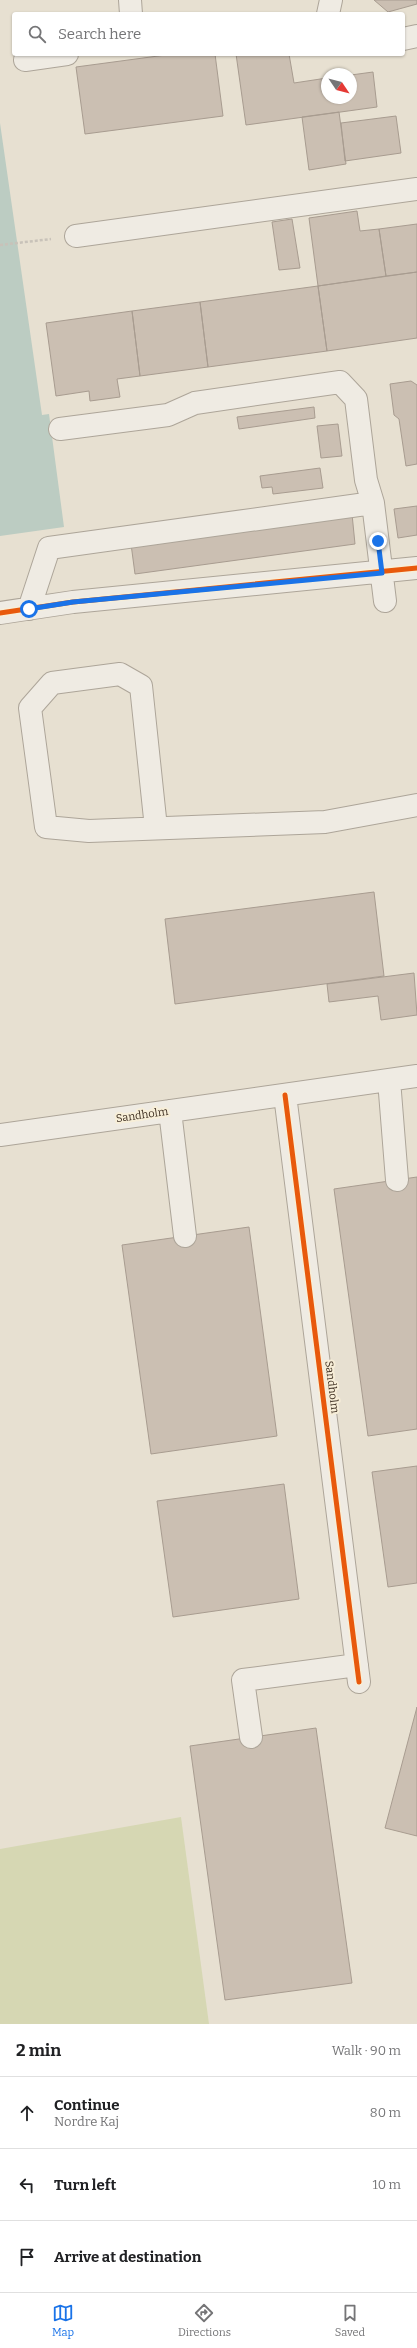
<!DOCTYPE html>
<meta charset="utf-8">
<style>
:root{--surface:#fff;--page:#f2f2f2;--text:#202124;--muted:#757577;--line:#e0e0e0;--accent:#1a73e8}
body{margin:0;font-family:Bitter,serif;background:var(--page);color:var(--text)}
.compass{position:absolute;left:321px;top:68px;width:36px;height:36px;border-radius:50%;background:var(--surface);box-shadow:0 1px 3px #0004;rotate:125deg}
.stop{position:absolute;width:12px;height:12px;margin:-9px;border:3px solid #1a73e8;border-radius:50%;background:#fff}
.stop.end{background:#1a73e8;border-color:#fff;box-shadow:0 1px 4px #0008}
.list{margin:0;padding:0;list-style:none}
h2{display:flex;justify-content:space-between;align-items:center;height:52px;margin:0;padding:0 16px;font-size:17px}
h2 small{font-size:13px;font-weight:400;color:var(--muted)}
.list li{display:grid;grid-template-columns:26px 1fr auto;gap:12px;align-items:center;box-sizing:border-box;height:72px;padding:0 16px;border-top:1px solid var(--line)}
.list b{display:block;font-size:15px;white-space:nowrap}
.list p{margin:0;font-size:13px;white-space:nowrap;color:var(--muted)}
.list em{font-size:13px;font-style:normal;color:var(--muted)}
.icon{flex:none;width:22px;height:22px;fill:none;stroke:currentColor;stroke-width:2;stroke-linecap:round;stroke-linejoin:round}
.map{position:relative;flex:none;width:417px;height:2024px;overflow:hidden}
.search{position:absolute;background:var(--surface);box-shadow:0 1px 3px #0004;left:12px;right:12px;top:12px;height:44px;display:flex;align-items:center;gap:10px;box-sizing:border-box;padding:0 14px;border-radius:4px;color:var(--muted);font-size:15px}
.sheet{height:268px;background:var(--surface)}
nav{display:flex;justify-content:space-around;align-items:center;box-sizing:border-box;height:56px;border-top:1px solid var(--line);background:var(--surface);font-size:11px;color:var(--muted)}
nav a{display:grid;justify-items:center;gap:2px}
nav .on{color:var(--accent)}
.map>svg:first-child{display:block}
.green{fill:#d6d7b3}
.water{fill:#bcccc2}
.building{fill:#cbbfb2;stroke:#a89c90}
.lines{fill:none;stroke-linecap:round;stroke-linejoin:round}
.minor-casing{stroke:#ada599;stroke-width:24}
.path{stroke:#c8c2b9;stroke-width:2.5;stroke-dasharray:3 2;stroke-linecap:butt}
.minor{stroke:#efebe3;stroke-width:22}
.cycleway-casing{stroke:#f7eed8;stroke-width:8}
.cycleway{stroke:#e8590c;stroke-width:5}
.route{stroke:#1a73e8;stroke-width:5}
.labels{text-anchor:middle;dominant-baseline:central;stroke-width:4;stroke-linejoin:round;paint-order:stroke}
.street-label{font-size:11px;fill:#3d2e20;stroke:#f7eed8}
</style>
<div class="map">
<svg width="417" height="2024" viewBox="0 0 417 2024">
<rect width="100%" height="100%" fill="#e7e0d1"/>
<!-- green -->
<path class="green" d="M181 1817 209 2024H0V1849Z"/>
<!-- water -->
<path class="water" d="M0 123 42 415 49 414 64 527 0 536Z"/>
<!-- building -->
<path class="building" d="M374 0H417V4L388 12Z
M173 54H215L223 116 85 134 76 67Z
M236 54H289L294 83 327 78V98H351V75L373 72 377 107 246 125Z
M339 112 346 164 309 170 302 117Z
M396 116 401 153 345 161 341 123Z
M357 211 360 231 379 229 386 276 318 286 309 218Z
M292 219 300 268 279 270 272 222Z
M417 224V272L386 276 379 229Z
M417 272V338L327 351 318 286Z
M318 286 327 351 208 367 200 302Z
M200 302 208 367 140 376 132 311Z
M132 311 140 376 117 379 120 397 90 401 89 391 56 396 46 323Z
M411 381 417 385V464L406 466 399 419 394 415 390 384Z
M314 407 315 418 239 429 237 417Z
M338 424 342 456 321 458 317 426Z
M320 468 323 488 273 494 272 487 262 488 260 476Z
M417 506V535L398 538 394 509Z
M352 514 355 544 135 574 131 544Z
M374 892 384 976 175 1004 165 919Z
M414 973 417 1015 381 1020 378 996 329 1002 327 984Z
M417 1177V1429L368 1436 334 1189Z
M249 1227 277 1436 151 1454 122 1245Z
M417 1466V1583L388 1587 372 1472Z
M284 1484 299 1599 173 1617 157 1501Z
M417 1707V1836L385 1828Z
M316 1728 352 1983 225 2000 190 1746Z"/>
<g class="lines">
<defs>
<path id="minor" d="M130 0 131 14
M328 14 331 0
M403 39 417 36
M25 60 67 54
M76 236 417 189
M60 429 168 415 195 403 340 382 356 399 366 480 373 503 385 601
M29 609 49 548 373 503
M0 613 73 602 417 568
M156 828 141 686 120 674 52 683 30 708 46 827 89 831 325 822 417 805
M389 1080 397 1180
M285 1095 359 1682
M170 1111 185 1236
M0 1135 417 1076
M251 1737 243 1680 357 1665"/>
</defs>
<!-- minor casing -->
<use href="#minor" class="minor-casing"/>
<!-- path -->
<path class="path" d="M0 245 51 239"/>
<!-- minor -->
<use href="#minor" class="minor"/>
<defs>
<path id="cycleway" d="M0 613 73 602 417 568
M285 1095 359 1682"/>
</defs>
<!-- cycleway casing -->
<use href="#cycleway" class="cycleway-casing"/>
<!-- cycleway -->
<use href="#cycleway" class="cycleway"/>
</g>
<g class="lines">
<!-- route -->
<path class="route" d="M29 609 73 602 382 573 378 541"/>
</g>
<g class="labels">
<!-- street labels -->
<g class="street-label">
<text transform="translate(142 1115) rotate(-8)">Sandholm</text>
<text transform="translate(332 1387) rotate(83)">Sandholm</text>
</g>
</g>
</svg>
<svg class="compass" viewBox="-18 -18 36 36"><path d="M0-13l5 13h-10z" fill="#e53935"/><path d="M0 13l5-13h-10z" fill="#757577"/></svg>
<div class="stop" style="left:29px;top:609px"></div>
<div class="stop end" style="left:378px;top:541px"></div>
<div class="search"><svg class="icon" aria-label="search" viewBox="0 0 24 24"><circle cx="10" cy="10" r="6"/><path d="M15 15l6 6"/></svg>Search here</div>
</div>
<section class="sheet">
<h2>2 min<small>Walk · 90 m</small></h2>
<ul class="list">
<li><svg class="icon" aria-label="ahead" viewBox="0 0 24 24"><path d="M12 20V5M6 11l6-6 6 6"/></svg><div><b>Continue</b><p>Nordre Kaj</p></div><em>80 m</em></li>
<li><svg class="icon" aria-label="left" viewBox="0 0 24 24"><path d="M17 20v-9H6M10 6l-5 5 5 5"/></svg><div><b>Turn left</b></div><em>10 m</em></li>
<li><svg class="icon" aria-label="arrive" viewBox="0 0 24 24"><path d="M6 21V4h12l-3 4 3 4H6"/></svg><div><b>Arrive at destination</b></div></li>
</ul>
</section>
<nav>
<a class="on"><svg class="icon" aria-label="map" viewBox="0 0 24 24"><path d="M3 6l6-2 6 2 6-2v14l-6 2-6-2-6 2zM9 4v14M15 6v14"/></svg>Map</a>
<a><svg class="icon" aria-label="directions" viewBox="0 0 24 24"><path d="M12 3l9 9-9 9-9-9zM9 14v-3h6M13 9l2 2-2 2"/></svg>Directions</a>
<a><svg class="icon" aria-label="saved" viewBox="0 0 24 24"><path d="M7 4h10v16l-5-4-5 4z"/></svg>Saved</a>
</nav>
